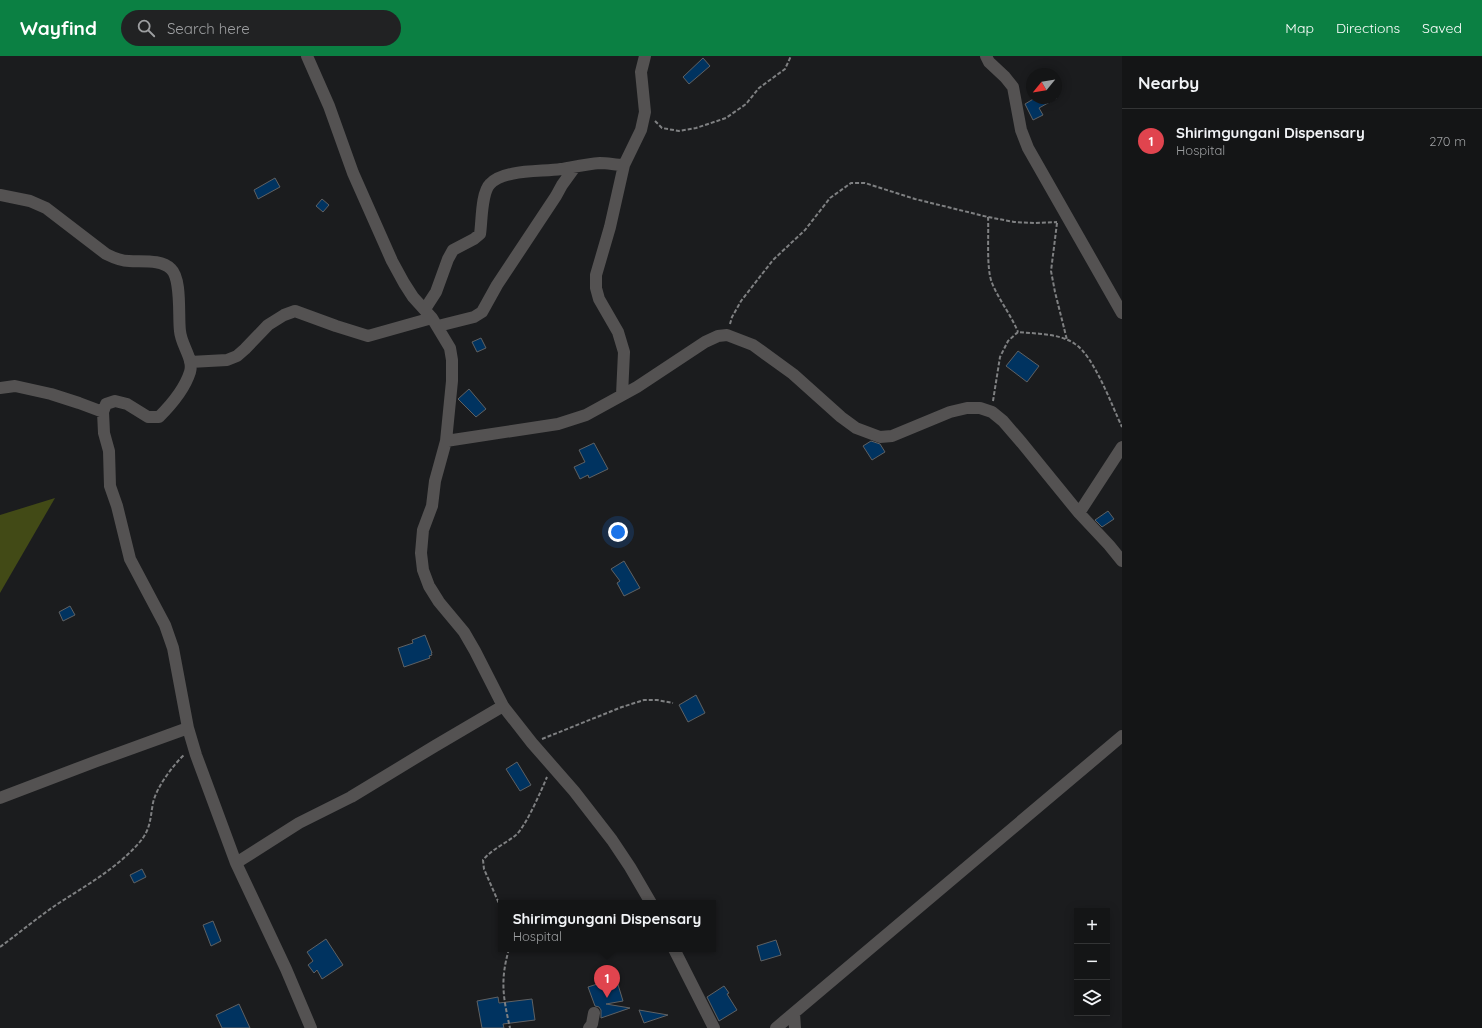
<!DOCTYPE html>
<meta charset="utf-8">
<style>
:root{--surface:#141516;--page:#212223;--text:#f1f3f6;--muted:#9d9fa1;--line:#333435;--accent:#0b8043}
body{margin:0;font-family:Quicksand,sans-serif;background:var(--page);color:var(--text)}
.controls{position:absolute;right:12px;bottom:12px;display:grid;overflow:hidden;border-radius:0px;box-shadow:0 2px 10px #0003}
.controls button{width:36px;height:36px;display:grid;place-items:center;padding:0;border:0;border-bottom:1px solid var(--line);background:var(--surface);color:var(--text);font:20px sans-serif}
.compass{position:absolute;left:1026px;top:12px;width:36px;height:36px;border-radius:50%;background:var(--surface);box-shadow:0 2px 10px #0003;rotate:240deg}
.you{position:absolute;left:618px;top:476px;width:14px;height:14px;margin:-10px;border:3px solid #fff;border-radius:50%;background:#1a73e8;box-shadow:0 0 0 6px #1a73e833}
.badge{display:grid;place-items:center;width:26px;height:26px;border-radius:50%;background:var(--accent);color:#fff;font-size:13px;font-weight:700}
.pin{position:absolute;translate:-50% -33px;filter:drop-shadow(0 1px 2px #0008)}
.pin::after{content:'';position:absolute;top:21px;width:14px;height:12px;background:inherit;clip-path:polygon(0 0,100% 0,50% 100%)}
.popup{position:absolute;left:498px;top:844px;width:218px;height:52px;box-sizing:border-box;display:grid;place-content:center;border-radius:0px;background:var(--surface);filter:drop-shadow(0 1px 3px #0005);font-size:13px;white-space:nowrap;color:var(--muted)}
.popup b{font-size:15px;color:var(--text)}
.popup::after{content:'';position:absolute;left:50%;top:100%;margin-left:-8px;border:8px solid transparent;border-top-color:var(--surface)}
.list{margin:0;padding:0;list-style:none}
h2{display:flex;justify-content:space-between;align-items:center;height:52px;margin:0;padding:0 16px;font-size:17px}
h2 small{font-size:13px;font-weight:400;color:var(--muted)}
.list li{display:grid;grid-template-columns:26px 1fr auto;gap:12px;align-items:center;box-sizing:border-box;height:64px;padding:0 16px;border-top:1px solid var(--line)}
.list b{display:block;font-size:15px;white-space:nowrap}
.list p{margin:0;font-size:13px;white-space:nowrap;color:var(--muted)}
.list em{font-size:13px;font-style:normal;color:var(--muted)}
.icon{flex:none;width:22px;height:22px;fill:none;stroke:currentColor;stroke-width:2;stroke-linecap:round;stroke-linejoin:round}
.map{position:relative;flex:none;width:1122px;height:972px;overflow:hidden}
header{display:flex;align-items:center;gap:24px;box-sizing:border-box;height:56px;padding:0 20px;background:var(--accent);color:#fff}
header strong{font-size:19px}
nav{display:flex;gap:22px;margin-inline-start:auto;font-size:14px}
.search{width:280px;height:36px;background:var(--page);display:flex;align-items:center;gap:10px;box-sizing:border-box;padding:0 14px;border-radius:22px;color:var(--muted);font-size:15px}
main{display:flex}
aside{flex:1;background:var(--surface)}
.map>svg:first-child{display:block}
.forest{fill:#424a16}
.building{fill:#003360;stroke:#5f6163}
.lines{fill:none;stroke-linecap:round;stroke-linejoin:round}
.path{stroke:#7f8082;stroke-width:2;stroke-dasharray:4 2;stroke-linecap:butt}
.minor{stroke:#545252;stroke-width:12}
</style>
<header>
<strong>Wayfind</strong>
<div class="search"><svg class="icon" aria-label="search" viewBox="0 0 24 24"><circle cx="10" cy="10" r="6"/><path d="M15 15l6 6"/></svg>Search here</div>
<nav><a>Map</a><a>Directions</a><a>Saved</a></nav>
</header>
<main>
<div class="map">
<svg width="1122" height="972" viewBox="0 0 1122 972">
<rect width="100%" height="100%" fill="#1b1c1e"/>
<!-- forest -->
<path class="forest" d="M55 442 0 537V459Z"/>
<!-- building -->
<path class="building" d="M703 2 710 10 689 28 683 21Z
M1035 42H1057L1039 52 1043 59 1033 64 1025 48Z
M275 122 280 131 258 143 254 134Z
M322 143 329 149 323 156 316 150Z
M481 282 486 292 477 296 472 286Z
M1018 295 1039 310 1027 326 1006 310Z
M469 333 486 353 476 361 458 343Z
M871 385 880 388 885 396 872 404 863 390Z
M594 387 608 413 589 422 588 419 580 423 574 411 585 406 579 394Z
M1108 455 1114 463 1102 471 1095 464Z
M624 505 640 532 624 540 617 527 620 525 611 513Z
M70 550 75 559 63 565 59 556Z
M425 579 432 597H431L432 599 429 600 430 602 404 611 398 592 413 587 412 584Z
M696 639 705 657 688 666 679 649Z
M517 706 531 729 520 735 506 713Z
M142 813 146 821 134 827 130 819Z
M213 865 221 885 211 890 203 869Z
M326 883 343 909 322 923 317 914 314 917 308 909 313 905 307 896Z
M776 884 781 899 761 905 757 890Z
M616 922 623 945 606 948 630 952 601 962V954L599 951 595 950 588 931Z
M724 930 729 937 727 938 737 954 719 965 707 941Z
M498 941 499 947 532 943 535 964 503 968 504 972H482L477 945Z
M239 948 250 972H222L216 959Z
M639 954 668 959 644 967Z"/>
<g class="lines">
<!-- path -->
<path class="path" d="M655 65 662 72 679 75 696 72 726 62 746 48 759 32 785 13 791 0
M988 161C989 179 986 212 992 227 999 244 1011 259 1018 276
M1057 167 1051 215 1055 236 1067 284
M730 268 732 261 741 245 773 204 805 174 830 142 851 127H865L915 143 988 161 1014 166 1034 167 1057 166
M993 345 1000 301 1008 285 1018 276C1037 278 1059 277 1075 288 1094 300 1112 350 1122 371
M542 683 622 651 644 644H657L673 647
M501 852 484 813 483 804C492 793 505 788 516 779 526 770 541 735 547 721
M0 891C19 877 37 862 56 849 85 830 116 813 139 787 151 773 150 763 153 747 156 732 173 709 184 699
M509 893C500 924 503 941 510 972"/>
<!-- minor -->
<path class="minor" d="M307 0 329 50 353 117 392 205 404 227 413 241 432 262 450 292 452 304V325L446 385 435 425 432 450 423 474 421 497 423 514 429 530 439 546 464 576 475 595 503 650 532 687 574 735 612 784 630 811 651 847
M986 0 989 6 1005 21 1013 31 1021 74 1028 92 1122 257
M0 139 30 145 46 152 106 198C114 202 121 205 129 205 142 206 161 203 171 213 182 223 178 261 180 275 181 289 194 303 190 316 185 332 170 350 159 361H148L127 348 115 345 106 348 103 356 104 377 109 395 110 430 117 450 130 503 165 569 173 592 188 672 196 699 236 807 286 913 311 972
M425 253 436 236 448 203 453 194 474 183 480 178C482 166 481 137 490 128 504 113 541 116 561 113 573 111 587 108 600 107 608 107 616 109 624 109
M438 270 474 261 482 256 497 229 556 140 562 129 575 111
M190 306 227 304 237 300 245 293 268 269 284 259 295 255 336 270 368 280 432 262
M0 332 15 330 51 338 79 347 103 356
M622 339 624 296 618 276 599 243 596 232V219L610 171 624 109 641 74 645 56 641 16 645 0
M446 385 558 368 586 359 637 331 705 286 718 280 727 279 753 289 793 318 841 361 856 372 880 381 892 380 950 356 967 352H980L992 356 1003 365 1022 387 1079 457 1109 489 1122 505
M1079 457 1122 391
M0 742 97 705 188 672
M236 807 299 767 351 741 435 690 503 650
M674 893 714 972
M794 957 795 972
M589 972 592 968 594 957
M776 972 1122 680"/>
</g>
</svg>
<div class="controls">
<button>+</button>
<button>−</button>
<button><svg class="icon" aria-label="layers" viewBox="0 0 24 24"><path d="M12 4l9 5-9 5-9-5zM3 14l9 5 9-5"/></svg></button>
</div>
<svg class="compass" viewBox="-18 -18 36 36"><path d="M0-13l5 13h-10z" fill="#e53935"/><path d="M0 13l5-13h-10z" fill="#9d9fa1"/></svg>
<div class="you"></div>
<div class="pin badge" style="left:607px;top:942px;background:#e0444e">1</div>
<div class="popup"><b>Shirimgungani Dispensary</b>Hospital</div>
</div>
<aside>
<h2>Nearby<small></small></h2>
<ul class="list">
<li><span class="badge" style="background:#e0444e">1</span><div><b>Shirimgungani Dispensary</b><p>Hospital</p></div><em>270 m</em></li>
</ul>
</aside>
</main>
